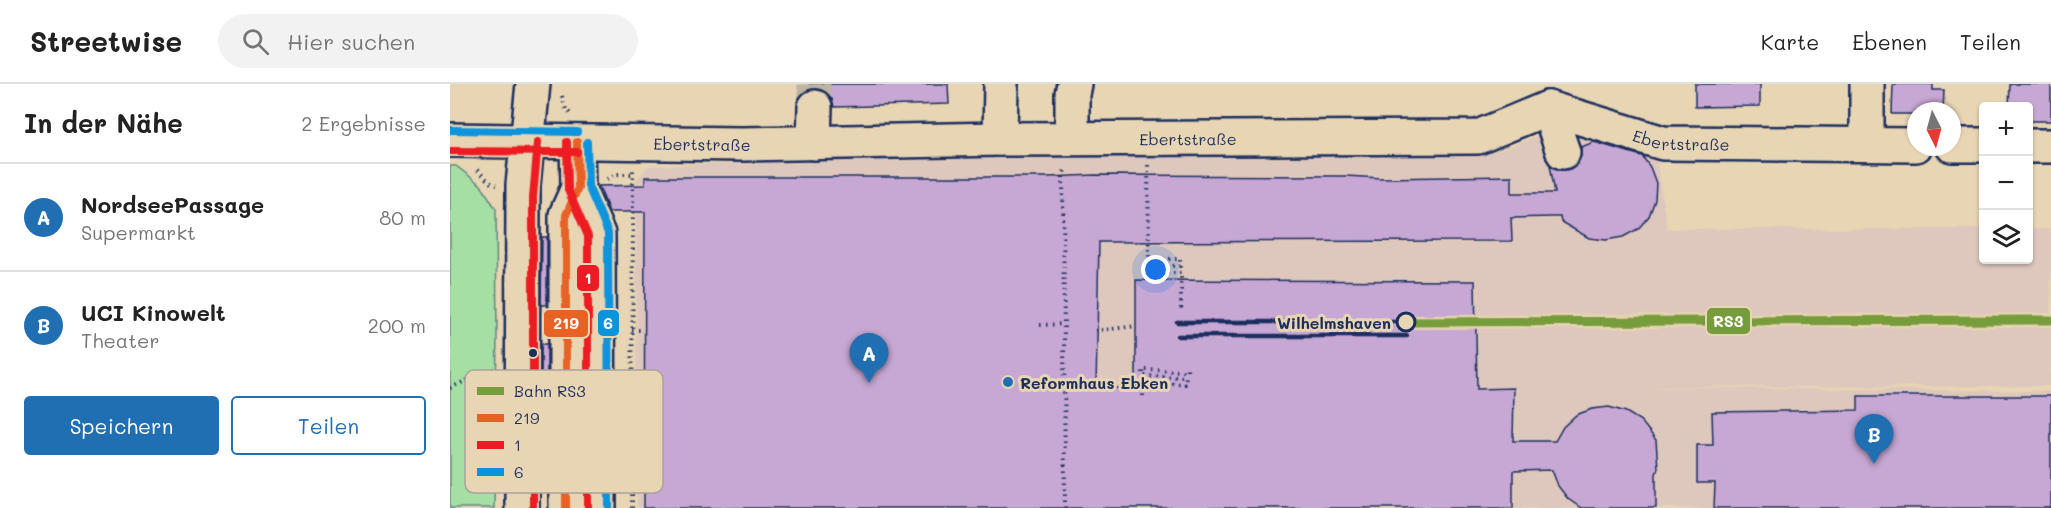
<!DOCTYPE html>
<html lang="de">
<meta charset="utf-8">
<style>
:root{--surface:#fff;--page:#f2f2f2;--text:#222;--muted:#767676;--line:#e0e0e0;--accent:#1f6fb2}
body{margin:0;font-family:Mali,sans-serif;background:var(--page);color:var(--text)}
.controls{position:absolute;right:18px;top:18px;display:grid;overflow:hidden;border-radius:6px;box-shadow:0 2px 4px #0004}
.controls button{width:54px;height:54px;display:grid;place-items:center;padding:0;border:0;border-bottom:2px solid var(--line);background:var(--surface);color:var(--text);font:30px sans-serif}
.compass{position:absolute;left:1457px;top:18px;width:54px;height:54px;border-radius:50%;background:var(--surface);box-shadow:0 2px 4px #0004;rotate:174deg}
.you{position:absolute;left:706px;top:186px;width:21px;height:21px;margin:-15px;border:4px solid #fff;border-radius:50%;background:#1a73e8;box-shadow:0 0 0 9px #1a73e833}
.badge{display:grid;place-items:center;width:39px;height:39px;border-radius:50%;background:var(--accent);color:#fff;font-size:20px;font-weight:700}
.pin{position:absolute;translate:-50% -50px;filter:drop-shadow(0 2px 3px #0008)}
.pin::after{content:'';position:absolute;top:32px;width:21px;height:18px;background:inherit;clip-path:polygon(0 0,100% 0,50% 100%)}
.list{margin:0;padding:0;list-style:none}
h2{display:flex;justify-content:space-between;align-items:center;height:78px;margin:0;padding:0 24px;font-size:26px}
h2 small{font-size:20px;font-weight:400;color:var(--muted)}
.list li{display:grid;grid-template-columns:39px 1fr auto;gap:18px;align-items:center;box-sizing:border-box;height:108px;padding:0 24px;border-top:2px solid var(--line)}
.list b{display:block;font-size:22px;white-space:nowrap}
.list p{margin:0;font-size:20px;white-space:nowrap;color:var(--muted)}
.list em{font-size:20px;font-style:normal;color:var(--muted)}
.actions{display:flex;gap:12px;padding:18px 24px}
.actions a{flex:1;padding:14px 0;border:2px solid var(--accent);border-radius:6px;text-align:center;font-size:21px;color:var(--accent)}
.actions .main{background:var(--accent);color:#fff}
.icon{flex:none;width:33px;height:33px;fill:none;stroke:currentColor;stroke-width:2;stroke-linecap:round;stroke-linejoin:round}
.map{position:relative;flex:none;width:1601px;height:424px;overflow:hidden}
header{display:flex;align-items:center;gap:36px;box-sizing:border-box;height:84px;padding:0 30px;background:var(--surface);border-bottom:2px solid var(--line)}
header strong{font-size:28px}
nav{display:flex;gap:33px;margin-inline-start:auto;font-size:21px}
.search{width:420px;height:54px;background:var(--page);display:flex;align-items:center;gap:15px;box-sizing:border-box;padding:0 21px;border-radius:33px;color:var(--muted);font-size:22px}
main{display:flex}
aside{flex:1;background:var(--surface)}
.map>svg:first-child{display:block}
.built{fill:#dec7bd}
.green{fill:#a5dfa4;stroke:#608781;stroke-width:1.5}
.building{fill:#c7a7d3;stroke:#1b2f5e;stroke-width:1.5}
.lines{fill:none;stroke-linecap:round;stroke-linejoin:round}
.minor-tunnel{stroke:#bfb4a2;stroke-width:33;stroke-dasharray:33 16;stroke-linecap:butt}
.minor-casing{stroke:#1b2f5e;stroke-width:38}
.path{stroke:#1b2f5e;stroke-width:4;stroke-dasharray:1.5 4.5;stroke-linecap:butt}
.minor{stroke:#e8d5b3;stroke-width:33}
.rail{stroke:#1b2f5e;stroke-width:4.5}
.bus-1-casing{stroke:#e8d5b3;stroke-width:12}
.bus-2-casing{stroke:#e8d5b3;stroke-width:12}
.bus-3-casing{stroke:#e8d5b3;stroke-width:12}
.bus-1{stroke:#e76225;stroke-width:8}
.bus-2{stroke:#ed1c24;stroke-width:8}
.bus-3{stroke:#0994dc;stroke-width:8}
.rail-1-casing{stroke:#e8d5b3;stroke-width:14}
.rail-1{stroke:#769c3b;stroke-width:9}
.stop-dot{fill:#e8d5b3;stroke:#1b2f5e;stroke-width:3}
.bus-dot{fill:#1b2f5e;stroke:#e8d5b3;stroke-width:2}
.poi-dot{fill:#1f6fb2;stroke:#e8d5b3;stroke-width:2}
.labels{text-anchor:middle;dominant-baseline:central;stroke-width:6;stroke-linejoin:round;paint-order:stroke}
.street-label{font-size:16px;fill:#1b2f5e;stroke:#e8d5b3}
.stop-label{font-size:16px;font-weight:bold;fill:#1b2f5e;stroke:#e8d5b3;text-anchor:end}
.poi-label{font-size:16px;font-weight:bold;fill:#1b2f5e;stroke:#e8d5b3;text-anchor:start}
.key{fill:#e8d5b3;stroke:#aaa39a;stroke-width:1.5}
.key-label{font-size:16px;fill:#1b2f5e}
.line-badge{stroke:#e8d5b3;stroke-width:2}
.badge-label{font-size:16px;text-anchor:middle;font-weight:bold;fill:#fff}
</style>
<header>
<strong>Streetwise</strong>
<div class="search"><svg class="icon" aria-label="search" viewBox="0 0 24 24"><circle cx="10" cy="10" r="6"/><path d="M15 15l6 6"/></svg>Hier suchen</div>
<nav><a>Karte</a><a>Ebenen</a><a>Teilen</a></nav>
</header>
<main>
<aside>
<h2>In der Nähe<small>2 Ergebnisse</small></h2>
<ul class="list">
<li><span class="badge">A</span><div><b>NordseePassage</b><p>Supermarkt</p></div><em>80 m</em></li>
<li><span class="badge">B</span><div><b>UCI Kinowelt</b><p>Theater</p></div><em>200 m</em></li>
</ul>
<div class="actions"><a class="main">Speichern</a><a>Teilen</a></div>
</aside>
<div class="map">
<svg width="1601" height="424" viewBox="0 0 1601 424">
<rect width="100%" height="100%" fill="#e8d5b3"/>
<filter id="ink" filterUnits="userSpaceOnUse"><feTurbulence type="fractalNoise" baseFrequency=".0167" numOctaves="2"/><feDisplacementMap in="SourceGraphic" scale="12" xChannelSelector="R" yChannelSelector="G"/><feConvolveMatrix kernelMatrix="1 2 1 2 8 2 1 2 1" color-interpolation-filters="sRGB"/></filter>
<g filter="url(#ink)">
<!-- built -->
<path class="built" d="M1123 37 1205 67 1217 145H1533L1534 176H1578L1579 145H1601V302L1171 303 1601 307V424H187L186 96 199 82 645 67 1052 66Z"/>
<!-- green -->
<path class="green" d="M0 82H6L31 101 46 125 47 255 44 424H0Z"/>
<!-- building -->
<path class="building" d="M360 0H498L499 20 384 23 382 15 375 7 366 4 360 5Z
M1245 0H1310V22L1245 23Z
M1443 0H1483V6H1494L1493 27H1466V30H1442Z
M1560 0H1601V37H1578V22H1559Z
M1144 58 1192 72 1200 83 1206 99 1205 116 1199 132 1188 145 1173 153 1156 156 1139 154 1111 138 1110 133H1102L1061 134 1062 157 649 158 646 304H686V196L1025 197 1027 305 1064 304 1063 357H1105L1113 343 1126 331 1142 325 1159 323 1176 328 1191 337 1206 356 1208 384 1206 390V424H1131L1118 415 1108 402 1102 386 1063 387V424H194L195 128H159L149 102 195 101V93H599L645 91 895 92 932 94 1062 92V109H1105L1100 81 1109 86 1120 85 1127 80 1131 72V63Z
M92 153H97V221H91Z
M91 260H97V329H91Z
M1408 312H1601V424H1264L1265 399H1247V361H1263L1262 328 1408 326Z"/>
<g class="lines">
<!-- minor-tunnel -->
<path class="minor-tunnel" d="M364 0 365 23"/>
<defs>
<g id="minor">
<path d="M1098 24 1113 68"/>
<path d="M622 54V10L624 0"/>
<path d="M550 55 551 0"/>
<path id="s1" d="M0 56 291 60 550 55 1028 53 1098 24 1213 59 1466 61"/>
<path d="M127 58 128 104 148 150 149 424"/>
<path d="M364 59 365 23"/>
<path d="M1417 60V0"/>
<path d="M1502 61H1534"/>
<path d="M1578 62H1601"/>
<path d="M72 424 73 101 83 0"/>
<path d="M116 424V131L128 104"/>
</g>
</defs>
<!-- minor casing -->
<use href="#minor" class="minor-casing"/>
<!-- path -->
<path class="path" d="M112 12 116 26 120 29
M698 81 699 175H730V182H700V189H731V227
M27 86 42 100 46 101
M157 95 165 90H183
M590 241 614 240
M182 246H193
M645 247 686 242
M0 304 44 284
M693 312V299L735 300 736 293 693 292V286L737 287V282
M182 424 183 86
M615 424 613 91 616 84"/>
<!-- minor -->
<use href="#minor" class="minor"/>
<!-- rail -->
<path class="rail" d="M727 238H956
M728 252H957"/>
<defs>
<path id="bus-1" d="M116 424V131L128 104 127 58"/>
<path id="bus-2" d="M117 58 118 106 138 152V424
M0 67 127 68
M83 424V113L88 58"/>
<path id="bus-3" d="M0 46 127 48
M137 58 138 102 158 149 159 424"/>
</defs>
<!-- bus-1 casing -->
<use href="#bus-1" class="bus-1-casing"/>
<!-- bus-2 casing -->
<use href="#bus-2" class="bus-2-casing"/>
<!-- bus-3 casing -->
<use href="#bus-3" class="bus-3-casing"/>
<!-- bus-1 -->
<use href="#bus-1" class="bus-1"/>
<!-- bus-2 -->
<use href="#bus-2" class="bus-2"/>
<!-- bus-3 -->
<use href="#bus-3" class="bus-3"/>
<defs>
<path id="rail-1" d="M956 238 1601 236"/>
</defs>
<!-- rail-1 casing -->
<use href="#rail-1" class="rail-1-casing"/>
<!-- rail-1 -->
<use href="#rail-1" class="rail-1"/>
</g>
</g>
<!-- markers -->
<circle class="stop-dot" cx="956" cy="238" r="9"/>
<circle class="bus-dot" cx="83" cy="269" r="5"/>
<circle class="poi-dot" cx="558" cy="298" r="6"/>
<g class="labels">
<!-- street labels -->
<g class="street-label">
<text stroke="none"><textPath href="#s1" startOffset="738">Ebertstraße</textPath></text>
<text stroke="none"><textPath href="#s1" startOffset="1242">Ebertstraße</textPath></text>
<text stroke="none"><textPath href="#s1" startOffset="252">Ebertstraße</textPath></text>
</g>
<!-- stop labels -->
<g class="stop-label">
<text x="941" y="238">Wilhelmshaven</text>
</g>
<!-- poi labels -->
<g class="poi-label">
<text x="570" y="298">Reformhaus Ebken</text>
</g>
</g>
<!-- legend -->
<rect x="15" y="286" width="198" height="123" rx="9" class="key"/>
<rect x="27" y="303" width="27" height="8" fill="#769c3b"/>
<rect x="27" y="330" width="27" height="8" fill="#e76225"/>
<rect x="27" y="357" width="27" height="8" fill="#ed1c24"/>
<rect x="27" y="384" width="27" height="8" fill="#0994dc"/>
<g class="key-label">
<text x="64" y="313">Bahn RS3</text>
<text x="64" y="340">219</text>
<text x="64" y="367">1</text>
<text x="64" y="394">6</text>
</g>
<g class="line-badge">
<rect x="126" y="180" width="24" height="28" rx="6" fill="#ed1c24"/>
<rect x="1256" y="223" width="45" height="28" rx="6" fill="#769c3b"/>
<rect x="147" y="225" width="23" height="28" rx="6" fill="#0994dc"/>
<rect x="93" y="225" width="46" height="29" rx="6" fill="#e76225"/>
</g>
<g class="badge-label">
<text x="138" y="200">1</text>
<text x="1278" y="243">RS3</text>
<text x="158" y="245">6</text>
<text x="116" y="245">219</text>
</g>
</svg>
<div class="controls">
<button>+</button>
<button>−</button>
<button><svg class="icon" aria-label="layers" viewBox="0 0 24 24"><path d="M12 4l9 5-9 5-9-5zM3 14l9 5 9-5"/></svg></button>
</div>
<svg class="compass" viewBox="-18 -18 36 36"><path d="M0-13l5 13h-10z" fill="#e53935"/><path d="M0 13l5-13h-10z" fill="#767676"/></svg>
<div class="you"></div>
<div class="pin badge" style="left:419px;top:299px">A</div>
<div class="pin badge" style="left:1424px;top:380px">B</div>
</div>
</main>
